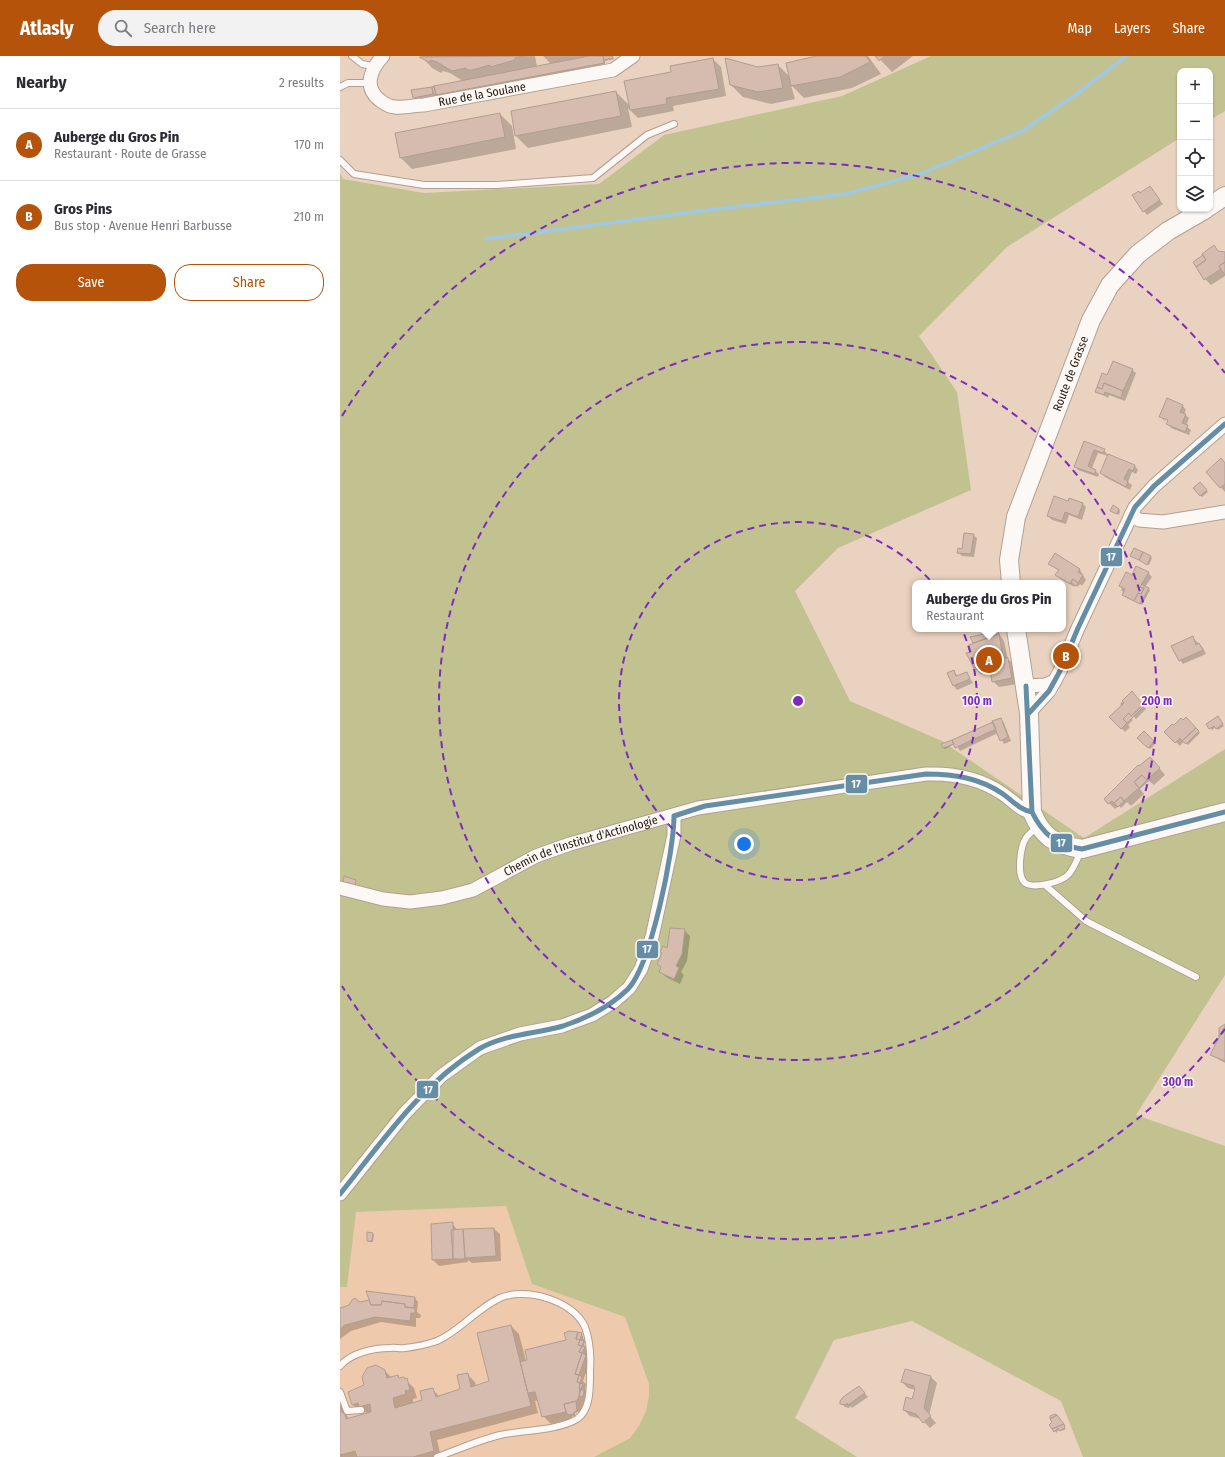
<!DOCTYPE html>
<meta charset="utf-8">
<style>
:root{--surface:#fff;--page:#f2f2f3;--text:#2b2b33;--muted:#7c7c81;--line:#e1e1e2;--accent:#b45309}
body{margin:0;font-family:"Fira Sans Condensed",sans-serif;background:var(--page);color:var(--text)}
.controls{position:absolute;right:12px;top:12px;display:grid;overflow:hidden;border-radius:8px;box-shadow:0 1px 3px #0004}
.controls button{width:36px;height:36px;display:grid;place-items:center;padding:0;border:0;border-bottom:1px solid var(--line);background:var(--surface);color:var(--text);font:20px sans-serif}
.you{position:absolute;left:404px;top:788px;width:14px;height:14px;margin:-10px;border:3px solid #fff;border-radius:50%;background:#1a73e8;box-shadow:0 0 0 6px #1a73e833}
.badge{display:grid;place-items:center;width:26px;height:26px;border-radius:50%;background:var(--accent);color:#fff;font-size:13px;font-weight:700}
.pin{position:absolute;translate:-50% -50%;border:2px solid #fff;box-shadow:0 1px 4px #0006}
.popup{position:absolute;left:572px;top:524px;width:154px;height:52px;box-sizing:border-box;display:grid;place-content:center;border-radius:8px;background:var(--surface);filter:drop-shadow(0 1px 3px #0005);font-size:13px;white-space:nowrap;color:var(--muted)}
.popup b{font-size:15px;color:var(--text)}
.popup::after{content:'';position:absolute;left:50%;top:100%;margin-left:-8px;border:8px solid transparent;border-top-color:var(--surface)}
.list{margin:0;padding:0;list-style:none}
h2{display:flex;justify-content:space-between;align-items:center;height:52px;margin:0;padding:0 16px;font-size:17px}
h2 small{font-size:13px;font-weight:400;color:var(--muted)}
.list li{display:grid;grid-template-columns:26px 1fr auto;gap:12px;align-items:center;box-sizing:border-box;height:72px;padding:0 16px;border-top:1px solid var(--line)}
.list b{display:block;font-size:15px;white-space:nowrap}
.list p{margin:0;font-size:13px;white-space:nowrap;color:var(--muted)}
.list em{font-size:13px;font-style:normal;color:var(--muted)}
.actions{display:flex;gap:8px;padding:12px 16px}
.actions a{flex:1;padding:9px 0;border:1px solid var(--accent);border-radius:16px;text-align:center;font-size:14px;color:var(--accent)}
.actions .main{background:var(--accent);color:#fff}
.icon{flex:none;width:22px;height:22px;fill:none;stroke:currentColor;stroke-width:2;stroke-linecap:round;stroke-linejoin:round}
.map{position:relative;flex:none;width:885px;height:1401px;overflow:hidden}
header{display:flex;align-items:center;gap:24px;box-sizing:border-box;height:56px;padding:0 20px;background:var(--accent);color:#fff}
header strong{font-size:19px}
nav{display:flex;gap:22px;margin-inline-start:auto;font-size:14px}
.search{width:280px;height:36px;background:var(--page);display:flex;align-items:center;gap:10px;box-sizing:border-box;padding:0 14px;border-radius:22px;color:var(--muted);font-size:15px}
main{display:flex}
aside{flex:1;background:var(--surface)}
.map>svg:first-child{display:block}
.built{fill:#efc9ac}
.forest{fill:#c2c291}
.shadow{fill:#0003;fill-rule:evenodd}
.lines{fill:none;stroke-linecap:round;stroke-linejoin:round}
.stream{stroke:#9fc8e5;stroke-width:3.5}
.building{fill:#d5bcaf;stroke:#b19d92}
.service-casing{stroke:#b19f91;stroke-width:8}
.minor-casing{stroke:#b19f91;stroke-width:15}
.secondary-casing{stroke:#b19f91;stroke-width:20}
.service{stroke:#fcf8f6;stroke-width:6}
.minor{stroke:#fcf8f6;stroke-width:13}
.secondary{stroke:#fcf8f6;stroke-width:18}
.bus-1-casing{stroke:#fefaf6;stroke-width:8}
.bus-1{stroke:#658ea6;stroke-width:5}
.ring{fill:none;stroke:#7b2cbf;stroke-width:2;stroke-dasharray:7 5}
.labels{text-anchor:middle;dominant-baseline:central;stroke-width:3;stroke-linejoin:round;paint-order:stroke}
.street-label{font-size:12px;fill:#27180b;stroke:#fefaf6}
.centre{fill:#7b2cbf;stroke:#fefaf6;stroke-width:2}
.ring-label{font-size:12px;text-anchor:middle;font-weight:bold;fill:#7b2cbf;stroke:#fefaf6;stroke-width:3;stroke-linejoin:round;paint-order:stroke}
.line-badge{stroke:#fefaf6;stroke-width:1.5}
.badge-label{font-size:11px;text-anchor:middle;font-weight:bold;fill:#fff}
</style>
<header>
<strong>Atlasly</strong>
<div class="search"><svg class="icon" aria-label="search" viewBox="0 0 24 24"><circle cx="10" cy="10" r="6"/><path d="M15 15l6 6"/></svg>Search here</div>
<nav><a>Map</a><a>Layers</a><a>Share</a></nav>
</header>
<main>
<aside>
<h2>Nearby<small>2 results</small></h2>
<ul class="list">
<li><span class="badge">A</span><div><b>Auberge du Gros Pin</b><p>Restaurant · Route de Grasse</p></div><em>170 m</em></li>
<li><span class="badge">B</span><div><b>Gros Pins</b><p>Bus stop · Avenue Henri Barbusse</p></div><em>210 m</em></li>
</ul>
<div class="actions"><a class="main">Save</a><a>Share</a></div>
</aside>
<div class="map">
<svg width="885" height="1401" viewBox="0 0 885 1401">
<rect width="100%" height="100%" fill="#ead2c0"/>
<!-- built -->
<path class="built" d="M166 1149 192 1228 285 1261 309 1328V1340L306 1355 299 1370 290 1382 254 1401H0V1231L7 1230 15 1156Z"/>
<!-- forest -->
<path class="forest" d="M591 0H885V55L870 64V15H840V82L667 191 579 280 617 336 631 434 498 492 455 535 510 645 602 685 744 782 885 693V919L796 1059 885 1090V1401H743L721 1345 572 1265 494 1284 455 1362 517 1401H254L290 1382 299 1370 306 1355 309 1340V1328L285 1261 192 1228 166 1150 16 1156 7 1231H0V117L3 123 84 137 259 128 324 79 502 40Z"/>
<!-- shadow -->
<path class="shadow" d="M81 0H195L197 11 211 8 203 0H272L274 3 265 5V8L127 35 75 43 74 41 123 25 110 17 103 15 101 17 92 12Z
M481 0H528L541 18 512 32 464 42 451 29 455 43 431 48 403 41 391 29 418 12 438 9 451 22Z
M537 0H573L552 16Z
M373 3 381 11 386 40 333 50 334 55 298 62 288 52 292 71 188 92 176 80 276 36 290 50Z
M160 58 172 70 176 93 72 113 60 101Z
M810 132 823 148 807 159 804 155 800 138Z
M874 191 880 197H885V220L871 229 865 223Z
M792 314 796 317 785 345 769 339 768 342 756 335 768 320Z
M827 344 843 350 846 354 844 358 849 362 846 370 851 374 849 379 831 372 828 366 820 361ZM823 362 833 365 832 367 823 364Z
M744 386 764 394 767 398 795 410 798 414 796 418 792 416 788 426 792 429 790 434 765 421 761 417 768 400 758 397 752 412 759 418 758 421 738 414 735 410Z
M885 408V436L867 416Z
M860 427 868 436 862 441 854 432Z
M729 446 742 447 746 451 742 464 729 459 726 468 712 464 708 460Z
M779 453 780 455 779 459 773 456Z
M633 479 637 482 634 501 622 500 618 496 623 494Z
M793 501H811L812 502 809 509Z
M710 508 740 514 746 524 742 530 740 528 738 531 735 529 734 531 720 522 719 515Z
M808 517 812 521 805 531 810 534 802 549 787 542 783 538 784 537 781 534 782 532 780 530 792 520Z
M658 576 664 585 668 603 674 609 677 628 659 631 653 625 651 614 641 618 635 612 628 598 633 596 635 588 634 586Z
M852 581 863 592 866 598 843 608 840 604Z
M613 615 618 620 626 617 633 627 617 634 614 630Z
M792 636 806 653 796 663 793 660 791 662 793 664 788 669 790 671 785 676 771 661 782 651 780 648Z
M846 662 860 677 848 689 844 685 840 690 826 676Z
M660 663 664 667 671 685 664 688 658 677 620 695 615 688 605 693 603 692Z
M879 663 884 670 878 674 876 671 872 674 870 672Z
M804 676 815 688 810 693 799 682Z
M816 708 825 719 814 729 809 725 800 733 804 738 791 750 787 746 781 752 779 750 775 753 765 743Z
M344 874 350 880 347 905 341 916 344 919 340 928 326 921 320 915 322 912 318 908Z
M885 970V1007L871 999 880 981 879 976Z
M112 1167 118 1175 124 1176V1174L154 1173 160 1178 161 1205 132 1207 128 1204V1206L99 1210 93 1204Z
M32 1178 34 1179 33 1186H29L28 1185Z
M75 1242 78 1246 77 1256 81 1259 80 1262H76V1271L41 1266 11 1275 0 1283V1259L20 1247 30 1245Z
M171 1270 179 1278 186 1305 227 1285 238 1277 243 1280V1282L245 1285 244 1289 247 1292 246 1296 249 1299 247 1304 250 1306 243 1325 246 1328 245 1333 248 1336 245 1353 235 1357V1360H232L233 1363 211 1368 203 1360 199 1344 195 1345 198 1357 97 1384 101 1401H0V1347L9 1363 28 1358 25 1356 21 1357 13 1349 10 1337 25 1329 44 1314 52 1322 58 1320 60 1323 64 1322 74 1332 77 1342 73 1343V1348L83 1345 93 1334 100 1341 121 1334 127 1318 135 1326 136 1330 150 1326Z
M591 1321 597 1327 589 1359 596 1367 590 1372 581 1363 570 1360 564 1354 573 1344 576 1334 568 1332 562 1326Z
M523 1335 528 1341 512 1352 511 1350 509 1352 505 1351 501 1347Z
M717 1360 726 1373 722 1375 720 1373 716 1377 715 1375Z"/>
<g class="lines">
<!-- stream -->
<path class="stream" d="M146 183 377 153 506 138 583 117 684 74 738 37 786 0"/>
</g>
<!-- building -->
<path class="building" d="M183 0 175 2V4L150 11V9L132 14H127L126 12 112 15 97 6 91 4 89 6 79 1Z
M249 0H263L264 7 96 39 94 30Z
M263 0H272L273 2 264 4Z
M476 0H526L530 6 500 21 451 30 446 7Z
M535 0H545L539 5Z
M373 2 379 33 326 42 327 48 290 54 284 25 331 16 330 10Z
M385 2 418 11 438 8 443 32 418 36 390 29Z
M94 30 96 38H93L92 31Z
M92 31 93 38 73 42 71 34Z
M276 35 281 60 175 80 171 55Z
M160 57 165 81 60 102 55 77Z
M810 130 820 144 803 156 792 139 799 135 800 137Z
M874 189 878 195 885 196V206L879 210 881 213 864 224 856 211 866 204 862 198Z
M863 199 866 204 856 211 853 206Z
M885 206V219L879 210Z
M773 305 793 313 783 335 764 327 762 333 757 331 762 317 767 319Z
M764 327 783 335 781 342 765 336 764 339 755 336 757 331 762 333Z
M827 342 843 349 840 356 846 358 842 367 848 369 845 376 826 368 828 364 819 361Z
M744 385 765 393 763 397 754 394 748 410 756 414 755 418 734 411Z
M768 398 795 409 793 415 789 413 784 423 788 425 786 431 760 417Z
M881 402 885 407V428L880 432 866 416Z
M860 426 867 434 860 440 853 432Z
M714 440 728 445 729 442 743 447 738 461 725 456 722 465 707 460Z
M773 449 779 453 777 458 770 455Z
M624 477 634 478 631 498 617 497 618 492 622 493Z
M794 492 803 496 799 504 790 500Z
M803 496 811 500 807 509 799 504Z
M715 497 740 513 738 516 743 519 738 527 733 523 730 528 715 519 719 514 708 508Z
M796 510 809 516 800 531 804 532 801 538 798 537 794 545 782 539 785 533 779 530 786 516 792 519Z
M733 523 738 527 736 530 731 526Z
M803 526V529L809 532 800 548 794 545 798 537 801 538 804 532 800 531Z
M658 575 659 578 633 587 630 581Z
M659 578 663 602H668L672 622 652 626 649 607 634 612 626 597 631 596 629 589Z
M853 580 856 589 859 587 863 594 839 605 831 590Z
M614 614 616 620 627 616 630 623 613 630 607 617Z
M792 635 803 649 791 660 789 657 783 663 787 667 781 673 769 661 784 647 782 645Z
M803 649 804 650 787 667 783 663 789 657 791 660Z
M878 660 883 668 876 673 874 670 869 673 866 668Z
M846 661 856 672 842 685 840 682 835 687 824 676 832 668 834 669 841 662 843 664Z
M661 662 668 681 660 685 652 665Z
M653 666 656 673 615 692 612 684Z
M856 672 859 675 846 688 842 685Z
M804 675 814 685 808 692 797 682Z
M612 684 614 688 603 692 601 688Z
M810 701 820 712 807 724 802 719 794 726 799 732 784 745 781 741 774 747 772 745 768 748 764 743 798 709 799 710Z
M802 719 807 724 799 732 794 726Z
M781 741 784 745 778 751 774 747Z
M4 820 16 824 15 830 3 827Z
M330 872 345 873 342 898 336 910 339 912 334 923 319 916 321 911 317 908 322 897 320 896 323 890 327 892Z
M885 968V970L879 981V972Z
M884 972 885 973V1005L870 999Z
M113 1166V1203L92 1204 91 1168Z
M154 1172 156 1200 125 1202 123 1173Z
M123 1173 125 1203H113L111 1174Z
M27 1176 33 1177 32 1185H27Z
M26 1235 75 1241 74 1252 65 1251V1248L42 1245 41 1249H31Z
M15 1242 20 1246 29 1244 31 1249H41L42 1245 65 1248V1251L75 1252V1257H71L70 1265 35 1261 5 1269 0 1273V1252L9 1249 12 1244Z
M171 1269 191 1350 90 1376 94 1395 73 1401H17L15 1395 0 1399V1355L5 1358 6 1363 31 1356 30 1348 19 1351 18 1347 12 1349 8 1336 24 1329 22 1321 27 1312 36 1309 45 1314 47 1322 58 1319 59 1322 64 1321 65 1323 67 1322 70 1334 65 1335 66 1338 53 1342 55 1352 82 1344 80 1335 93 1332 96 1341 120 1333 117 1319 128 1317 131 1331 149 1325 137 1277Z
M229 1275 238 1276 236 1283 240 1284 238 1289 242 1290 239 1296 242 1297 235 1318 239 1319 237 1326 240 1327 239 1340 237 1345 224 1348 226 1356 202 1361 195 1336 188 1337 180 1306 187 1304 185 1294 226 1284 224 1277Z
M238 1276 242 1277 240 1284 236 1283Z
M240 1284 244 1285 242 1290 238 1289Z
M242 1290 245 1291 242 1297 239 1296Z
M242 1297 246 1299 239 1319 235 1318Z
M565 1313 591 1320 584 1352 591 1360 583 1367 576 1358 563 1354 566 1341 572 1343 575 1333 574 1332V1330L561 1326Z
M239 1319 242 1320 240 1327 237 1326Z
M240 1327 243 1328 241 1333H239Z
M519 1330 525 1337 508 1349 507 1347 505 1349 500 1348V1345L503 1341Z
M241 1333 244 1335 243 1341 239 1340Z
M236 1345 237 1355 234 1356V1358L229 1359 226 1356 224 1348Z
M715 1358 717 1359 710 1363V1360Z
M717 1359 724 1368 712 1373 709 1369 712 1366 710 1363Z
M724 1368 725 1371 720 1375 718 1372 714 1376 712 1373Z"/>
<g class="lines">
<defs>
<path id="service" d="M12 0 22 8 33 10
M0 31 8 27H29
M0 104 14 118 84 129H157L253 122 307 79 334 68
M697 771C694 774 689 778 686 782 680 791 677 818 684 826 692 834 721 826 728 819 734 813 737 803 741 795
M705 829 746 865 856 921
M0 1310C11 1297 33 1292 50 1292 55 1291 60 1293 65 1292 75 1291 88 1288 97 1285 120 1275 136 1253 160 1242 185 1231 233 1244 245 1271 250 1285 251 1301 250 1315 250 1330 251 1354 237 1363 217 1375 182 1374 160 1379 139 1384 117 1394 97 1401
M0 1336 7 1355 21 1354"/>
<g id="minor">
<path id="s1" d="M43 0C30 14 23 32 41 45 45 48 50 51 55 51 64 52 75 49 84 49L273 14 293 0"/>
<path d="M791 459 799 464 823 466 885 456"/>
<path d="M686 630 705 629 715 625"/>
<path d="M689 657 709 635 720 615 738 572 795 451 814 430 885 368"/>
<path id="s2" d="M0 832 43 843 70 846 102 842 133 834 196 800 230 788 358 752 586 718C614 717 640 722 663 738 672 744 681 755 692 756"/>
<path d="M0 1138 64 1058 101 1020 140 992 180 978 222 970 252 959 273 946 289 932 301 913 312 881 334 779V760"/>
</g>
<g id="secondary">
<path d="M870 150 885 140"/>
<path id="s3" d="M671 527 669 504 676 461 751 264 770 229 798 198 828 175 866 153"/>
<path d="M676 573 689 657 692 756C702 781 715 789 742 793L885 756"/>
</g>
</defs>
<!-- service casing -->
<use href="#service" class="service-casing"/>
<!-- minor casing -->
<use href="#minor" class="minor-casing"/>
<!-- secondary casing -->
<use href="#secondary" class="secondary-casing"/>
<!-- service -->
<use href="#service" class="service"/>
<!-- minor -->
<use href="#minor" class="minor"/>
<!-- secondary -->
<use href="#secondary" class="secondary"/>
<defs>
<path id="bus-1" d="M686 630 692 756C703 779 717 789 742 793L885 756
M689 657 709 635 720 615 738 572 795 451 814 430 885 368
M334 760 365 750 586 718C614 718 640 722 663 738 673 745 680 754 692 756
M0 1138C42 1086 81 1028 139 993 164 978 196 978 223 970 247 962 270 951 288 933 311 909 334 795 334 760"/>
</defs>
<!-- bus-1 casing -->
<use href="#bus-1" class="bus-1-casing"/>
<!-- bus-1 -->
<use href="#bus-1" class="bus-1"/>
</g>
<!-- distance rings -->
<g class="ring">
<circle cx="458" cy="645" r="179"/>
<circle cx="458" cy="645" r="359"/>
<path d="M885 973A538 538 0 0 1 2 930M2 360A538 538 0 0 1 885 317"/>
</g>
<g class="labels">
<!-- street labels -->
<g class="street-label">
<text stroke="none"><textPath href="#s1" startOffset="156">Rue de la Soulane</textPath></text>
<text stroke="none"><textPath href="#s3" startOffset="220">Route de Grasse</textPath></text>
<text stroke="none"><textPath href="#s2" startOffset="253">Chemin de l'Institut d'Actinologie</textPath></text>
</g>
</g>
<circle cx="458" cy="645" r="6" class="centre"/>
<g class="ring-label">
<text x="637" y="649">100 m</text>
<text x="817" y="649">200 m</text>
<text x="838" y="1030">300 m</text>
</g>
<g class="line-badge">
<rect x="760" y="491" width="23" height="20" rx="4" fill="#658ea6"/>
<rect x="505" y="718" width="23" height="20" rx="4" fill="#658ea6"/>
<rect x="710" y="777" width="23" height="20" rx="4" fill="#658ea6"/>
<rect x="296" y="884" width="23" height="19" rx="4" fill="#658ea6"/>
<rect x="76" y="1024" width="23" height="19" rx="4" fill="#658ea6"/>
</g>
<g class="badge-label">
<text x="771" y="505">17</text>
<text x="516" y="732">17</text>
<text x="721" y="791">17</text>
<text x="307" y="897">17</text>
<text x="88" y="1038">17</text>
</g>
</svg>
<div class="controls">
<button>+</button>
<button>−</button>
<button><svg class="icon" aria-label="locate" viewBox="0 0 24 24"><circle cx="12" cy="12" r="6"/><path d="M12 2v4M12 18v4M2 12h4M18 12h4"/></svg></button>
<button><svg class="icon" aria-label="layers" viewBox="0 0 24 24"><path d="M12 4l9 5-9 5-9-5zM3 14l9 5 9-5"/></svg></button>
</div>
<div class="you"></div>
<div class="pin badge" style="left:649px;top:604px">A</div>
<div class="popup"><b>Auberge du Gros Pin</b>Restaurant</div>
<div class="pin badge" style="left:726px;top:600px">B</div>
</div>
</main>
